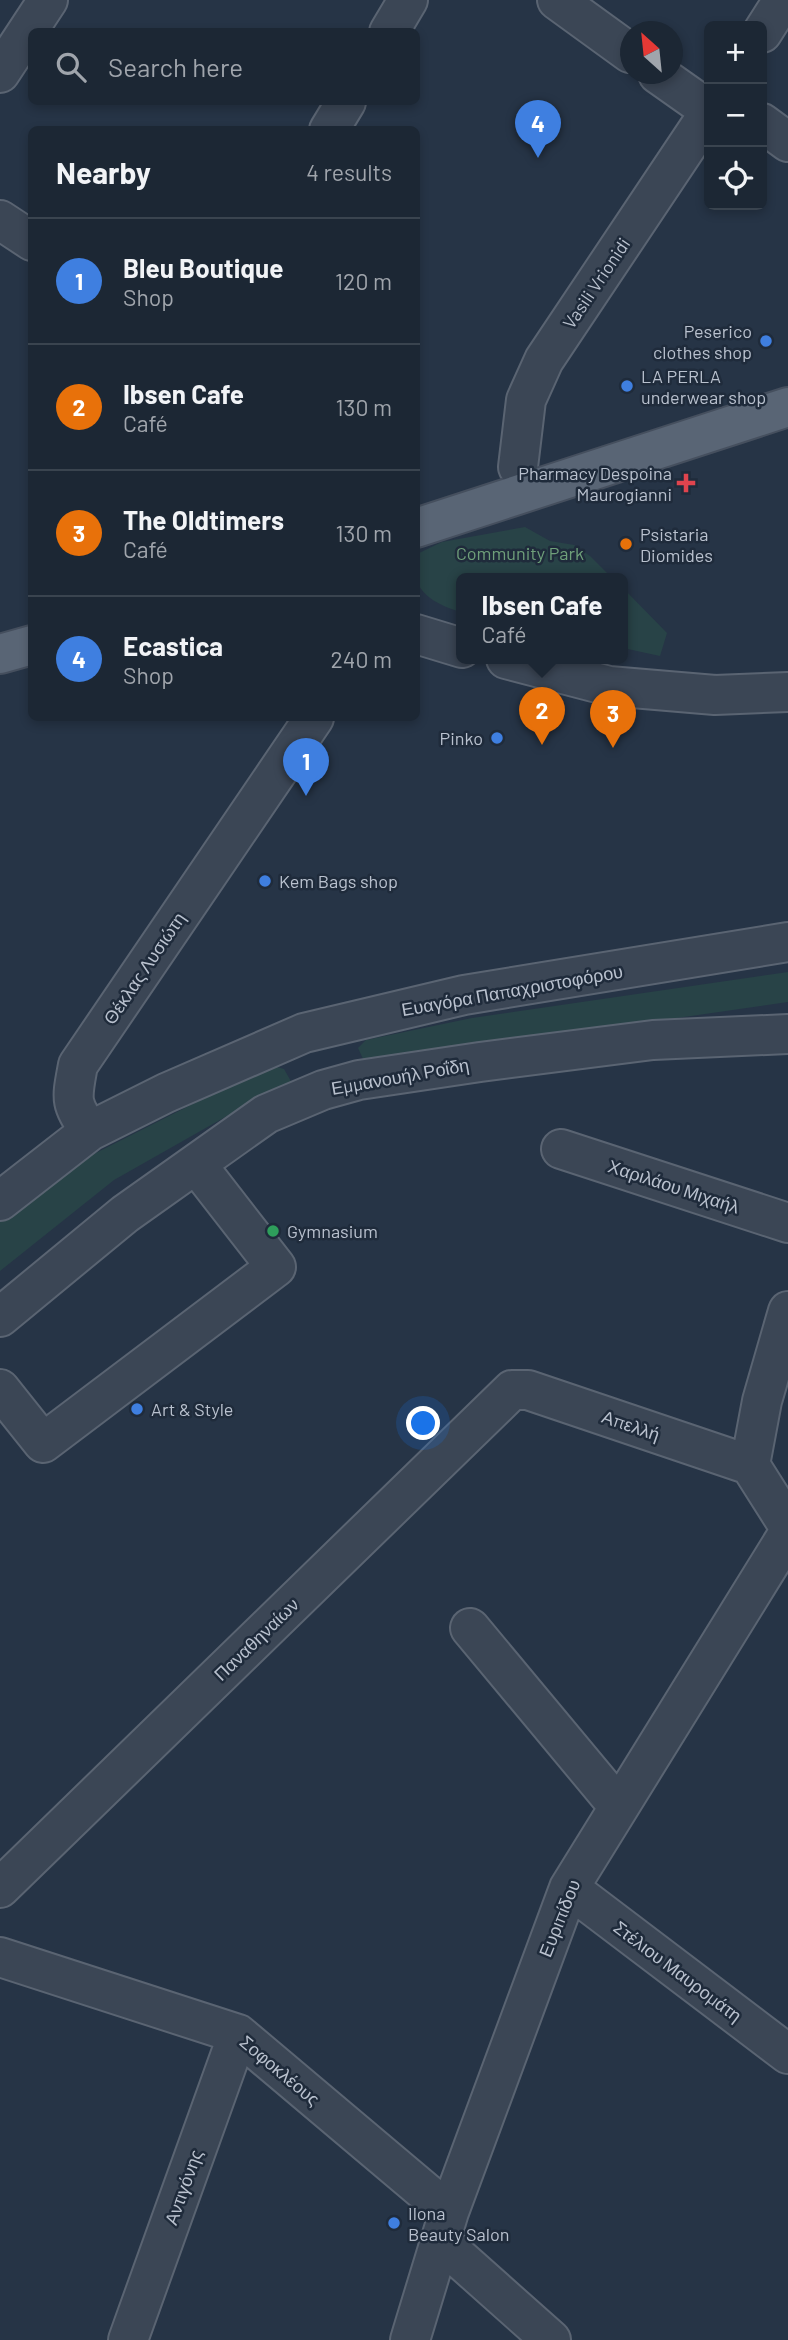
<!DOCTYPE html>
<meta charset="utf-8">
<style>
:root{--surface:#1c2734;--page:#293340;--text:#f1f3f6;--muted:#a0a5ac;--line:#3a444f;--accent:#8ebafe}
body{margin:0;font-family:Barlow,sans-serif;background:var(--page);color:var(--text)}
.controls{position:absolute;right:21px;top:21px;display:grid;overflow:hidden;border-radius:10px;box-shadow:0 4px 10px #0003}
.controls button{width:63px;height:63px;display:grid;place-items:center;padding:0;border:0;border-bottom:2px solid var(--line);background:var(--surface);color:var(--text);font:35px sans-serif}
.compass{position:absolute;left:620px;top:21px;width:63px;height:63px;border-radius:50%;background:var(--surface);box-shadow:0 4px 10px #0003;rotate:333deg}
.you{position:absolute;left:424px;top:1424px;width:24px;height:24px;margin:-18px;border:5px solid #fff;border-radius:50%;background:#1a73e8;box-shadow:0 0 0 10px #1a73e833}
.badge{display:grid;place-items:center;width:46px;height:46px;border-radius:50%;background:var(--accent);color:#fff;font-size:23px;font-weight:700}
.pin{position:absolute;translate:-50% -58px;filter:drop-shadow(0 2px 4px #0008)}
.pin::after{content:'';position:absolute;top:37px;width:24px;height:21px;background:inherit;clip-path:polygon(0 0,100% 0,50% 100%)}
.popup{position:absolute;left:456px;top:573px;width:172px;height:91px;box-sizing:border-box;display:grid;place-content:center;border-radius:10px;background:var(--surface);filter:drop-shadow(0 2px 5px #0005);font-size:23px;white-space:nowrap;color:var(--muted)}
.popup b{font-size:26px;color:var(--text)}
.popup::after{content:'';position:absolute;left:50%;top:100%;margin-left:-14px;border:14px solid transparent;border-top-color:var(--surface)}
.list{margin:0;padding:0;list-style:none}
h2{display:flex;justify-content:space-between;align-items:center;height:91px;margin:0;padding:0 28px;font-size:30px}
h2 small{font-size:23px;font-weight:400;color:var(--muted)}
.list li{display:grid;grid-template-columns:46px 1fr auto;gap:21px;align-items:center;box-sizing:border-box;height:126px;padding:0 28px;border-top:2px solid var(--line)}
.list b{display:block;font-size:26px;white-space:nowrap}
.list p{margin:0;font-size:23px;white-space:nowrap;color:var(--muted)}
.list em{font-size:23px;font-style:normal;color:var(--muted)}
.icon{flex:none;width:38px;height:38px;fill:none;stroke:currentColor;stroke-width:2;stroke-linecap:round;stroke-linejoin:round}
.map{position:relative;flex:none;width:788px;height:2340px;overflow:hidden}
.search{position:absolute;background:var(--surface);box-shadow:0 4px 10px #0003;left:28px;top:28px;width:392px;height:77px;display:flex;align-items:center;gap:18px;box-sizing:border-box;padding:0 24px;border-radius:10px;color:var(--muted);font-size:26px}
.panel{position:absolute;background:var(--surface);box-shadow:0 4px 10px #0003;left:28px;top:126px;width:392px;height:595px;border-radius:10px}
.map>svg:first-child{display:block}
.green{fill:#284347}
.lines{fill:none;stroke-linecap:round;stroke-linejoin:round}
.minor-casing{stroke:#5a6472;stroke-width:42}
.major-casing{stroke:#454f5e;stroke-width:42}
.minor{stroke:#3b4655;stroke-width:38}
.major{stroke:#596575;stroke-width:38}
.shop-dot{fill:#3f7fe0;stroke:#1f2b3b;stroke-width:2.5}
.health-dot{fill:#e0444e;stroke:#1f2b3b;stroke-width:2.5}
.food-dot{fill:#e8710a;stroke:#1f2b3b;stroke-width:2.5}
.leisure-dot{fill:#2e9e5b;stroke:#1f2b3b;stroke-width:2.5}
.labels{text-anchor:middle;dominant-baseline:central;stroke-width:5;stroke-linejoin:round;paint-order:stroke}
.street-label{font-size:18px;fill:#b9c1ce;stroke:#1f2b3b}
.poi-label{font-size:18px;fill:#b9c1ce;stroke:#1f2b3b;text-anchor:start}
.park-label{font-size:18px;fill:#6fa07a;stroke:#1f2b3b}
</style>
<div class="map">
<svg width="788" height="2340" viewBox="0 0 788 2340">
<rect width="100%" height="100%" fill="#263446"/>
<!-- green -->
<path class="green" d="M525 527 550 541 574 545 590 556 613 579H462L461 612C444 607 421 598 416 578 415 571 416 562 417 554L442 542Z
M623 588 667 633 660 656 623 648Z
M788 972V1002L365 1063 358 1048 366 1040 472 1018Z
M270 1065 284 1069 292 1083 262 1096 114 1180 0 1271V1217L84 1159Z"/>
<g class="lines">
<defs>
<path id="minor" d="M557 0 630 53
M389 32 408 0
M762 33 783 0
M0 73 48 0
M658 74 709 110
M762 123 788 142
M329 130 346 102
M0 220 32 241
M518 467 526 400 544 360 709 113
M416 634 462 648
M506 659 609 686 715 695 788 692
M90 1131C69 1103 72 1098 78 1065L314 718
M561 1149 788 1223
M0 1201 90 1131 166 1093 304 1033 464 995 788 942
M0 1317 125 1214 266 1114 323 1090 359 1080 480 1062 653 1040 788 1034
M0 1389 43 1443 276 1267 196 1164
M750 1465 762 1401 788 1311
M750 1465 788 1525
M470 1628 619 1807
M0 1888 512 1390H528L750 1465
M569 1888 788 2054
M0 1957 238 2034 449 2212
M441 2242 551 2340
M128 2340 238 2034
M410 2340 449 2212 569 1888 788 1534"/>
<path id="major" d="M416 528 788 407
M0 654 32 645"/>
</defs>
<!-- minor casing -->
<use href="#minor" class="minor-casing"/>
<!-- major casing -->
<use href="#major" class="major-casing"/>
<!-- minor -->
<use href="#minor" class="minor"/>
<!-- major -->
<use href="#major" class="major"/>
</g>
<!-- markers -->
<g class="shop-dot">
<circle cx="766" cy="341" r="7"/>
<circle cx="627" cy="386" r="7"/>
<circle cx="497" cy="738" r="7"/>
<circle cx="265" cy="881" r="7"/>
<circle cx="137" cy="1409" r="7"/>
<circle cx="394" cy="2223" r="7"/>
</g>
<path class="health-dot" d="M682.5 472.5h7v7h7v7h-7v7h-7v-7h-7v-7h7z"/>
<circle class="food-dot" cx="626" cy="544" r="7"/>
<circle class="leisure-dot" cx="273" cy="1231" r="7"/>
<g class="labels">
<!-- street labels -->
<g class="street-label">
<text transform="translate(596 283) rotate(-56)">Vasili Vrionidi</text>
<text transform="translate(144 968) rotate(-56)">Θέκλας Λυσιώτη</text>
<text transform="translate(512 990) rotate(-10)">Ευαγόρα Παπαχριστοφόρου</text>
<text transform="translate(400 1076) rotate(-10)">Εμμανουήλ Ροΐδη</text>
<text transform="translate(674 1186) rotate(18)">Χαριλάου Μιχαήλ</text>
<text transform="translate(631 1425) rotate(19)">Απελλή</text>
<text transform="translate(256 1639) rotate(-44)">Παναθηναίων</text>
<text transform="translate(559 1918) rotate(-68)">Ευριπίδου</text>
<text transform="translate(678 1971) rotate(37)">Στέλιου Μαυρομάτη</text>
<text transform="translate(280 2070) rotate(40)">Σοφοκλέους</text>
<text transform="translate(183 2187) rotate(-70)">Αντιγόνης</text>
</g>
<!-- poi labels -->
<g class="poi-label">
<text x="752" y="331" text-anchor="end">Peserico<tspan x="752" dy="21">clothes shop</tspan></text>
<text x="641" y="376">LA PERLA<tspan x="641" dy="21">underwear shop</tspan></text>
<text x="672" y="473" text-anchor="end">Pharmacy Despoina<tspan x="672" dy="21">Maurogianni</tspan></text>
<text x="640" y="534">Psistaria<tspan x="640" dy="21">Diomides</tspan></text>
<text x="483" y="738" text-anchor="end">Pinko</text>
<text x="279" y="881">Kem Bags shop</text>
<text x="287" y="1231">Gymnasium</text>
<text x="151" y="1409">Art &amp; Style</text>
<text x="408" y="2213">Ilona<tspan x="408" dy="21">Beauty Salon</tspan></text>
</g>
<!-- park labels -->
<g class="park-label">
<text x="520" y="553">Community Park</text>
</g>
</g>
</svg>
<div class="controls">
<button>+</button>
<button>−</button>
<button><svg class="icon" aria-label="locate" viewBox="0 0 24 24"><circle cx="12" cy="12" r="6"/><path d="M12 2v4M12 18v4M2 12h4M18 12h4"/></svg></button>
</div>
<svg class="compass" viewBox="-18 -18 36 36"><path d="M0-13l5 13h-10z" fill="#e53935"/><path d="M0 13l5-13h-10z" fill="#a0a5ac"/></svg>
<div class="you"></div>
<div class="pin badge" style="left:306px;top:796px;background:#3f7fe0">1</div>
<div class="pin badge" style="left:542px;top:745px;background:#e8710a">2</div>
<div class="popup"><b>Ibsen Cafe</b>Café</div>
<div class="pin badge" style="left:613px;top:748px;background:#e8710a">3</div>
<div class="pin badge" style="left:538px;top:158px;background:#3f7fe0">4</div>
<div class="search"><svg class="icon" aria-label="search" viewBox="0 0 24 24"><circle cx="10" cy="10" r="6"/><path d="M15 15l6 6"/></svg>Search here</div>
<section class="panel">
<h2>Nearby<small>4 results</small></h2>
<ul class="list">
<li><span class="badge" style="background:#3f7fe0">1</span><div><b>Bleu Boutique</b><p>Shop</p></div><em>120 m</em></li>
<li><span class="badge" style="background:#e8710a">2</span><div><b>Ibsen Cafe</b><p>Café</p></div><em>130 m</em></li>
<li><span class="badge" style="background:#e8710a">3</span><div><b>The Oldtimers</b><p>Café</p></div><em>130 m</em></li>
<li><span class="badge" style="background:#3f7fe0">4</span><div><b>Ecastica</b><p>Shop</p></div><em>240 m</em></li>
</ul>
</section>
</div>
